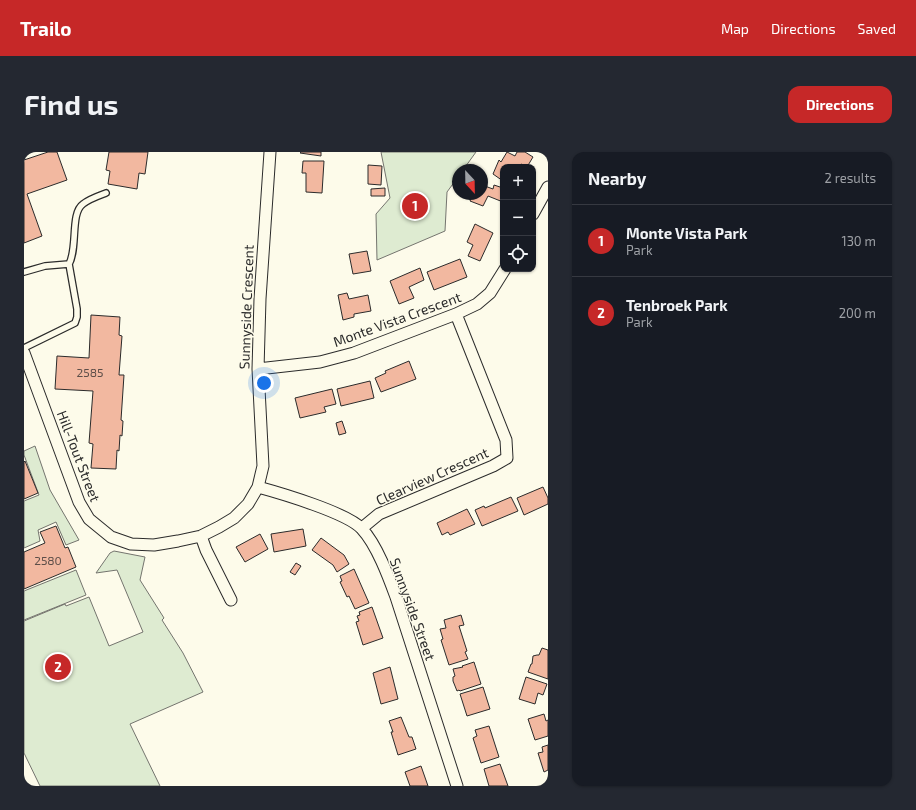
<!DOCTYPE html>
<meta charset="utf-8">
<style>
:root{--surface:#171b24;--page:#242831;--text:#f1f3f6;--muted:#9ea1a6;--line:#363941;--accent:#c62828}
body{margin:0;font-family:"Exo 2",sans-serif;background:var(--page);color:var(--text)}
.controls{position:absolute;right:12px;top:12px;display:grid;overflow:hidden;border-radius:8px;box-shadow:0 1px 3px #0004}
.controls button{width:36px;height:36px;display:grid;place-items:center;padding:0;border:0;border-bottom:1px solid var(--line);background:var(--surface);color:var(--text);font:20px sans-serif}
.compass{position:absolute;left:428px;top:12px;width:36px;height:36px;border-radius:50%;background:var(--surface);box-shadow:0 1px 3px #0004;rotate:158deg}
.you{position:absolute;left:240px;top:231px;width:14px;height:14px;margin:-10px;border:3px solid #fff;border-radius:50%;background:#1a73e8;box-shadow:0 0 0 6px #1a73e833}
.badge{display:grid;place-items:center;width:26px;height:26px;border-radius:50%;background:var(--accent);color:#fff;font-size:13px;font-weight:700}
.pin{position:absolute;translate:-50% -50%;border:2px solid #fff;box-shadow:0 1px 4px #0006}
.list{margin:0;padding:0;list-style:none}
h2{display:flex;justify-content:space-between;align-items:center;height:52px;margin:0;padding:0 16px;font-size:17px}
h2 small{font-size:13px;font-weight:400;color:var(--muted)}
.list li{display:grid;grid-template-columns:26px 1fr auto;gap:12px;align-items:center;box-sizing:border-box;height:72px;padding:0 16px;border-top:1px solid var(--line)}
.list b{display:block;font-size:15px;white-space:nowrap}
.list p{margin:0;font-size:13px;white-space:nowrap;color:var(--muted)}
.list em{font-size:13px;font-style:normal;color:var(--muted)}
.icon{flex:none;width:22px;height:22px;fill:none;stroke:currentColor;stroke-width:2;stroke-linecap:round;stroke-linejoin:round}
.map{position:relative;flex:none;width:524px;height:634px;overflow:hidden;border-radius:12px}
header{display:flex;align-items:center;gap:24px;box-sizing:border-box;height:56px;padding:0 20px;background:var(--accent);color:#fff}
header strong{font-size:19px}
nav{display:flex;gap:22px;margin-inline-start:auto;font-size:14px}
.intro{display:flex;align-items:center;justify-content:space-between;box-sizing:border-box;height:96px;padding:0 24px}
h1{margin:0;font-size:28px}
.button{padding:10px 18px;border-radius:12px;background:var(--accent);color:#fff;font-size:14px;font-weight:700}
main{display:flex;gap:24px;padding:0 24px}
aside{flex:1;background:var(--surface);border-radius:12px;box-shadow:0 1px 3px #0004}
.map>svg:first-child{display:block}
.green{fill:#deebd1;stroke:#74746e}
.building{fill:#f2b8a0;stroke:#2b2b2b}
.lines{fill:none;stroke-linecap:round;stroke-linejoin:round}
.lane-casing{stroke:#2b2b2b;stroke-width:8}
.street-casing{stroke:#2b2b2b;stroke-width:13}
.lane{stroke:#fdfbea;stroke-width:5.5}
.street{stroke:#fdfbea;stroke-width:11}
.labels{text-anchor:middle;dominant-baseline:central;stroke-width:3;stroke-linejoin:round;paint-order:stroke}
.number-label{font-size:12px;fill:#5d4e48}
.street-label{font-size:14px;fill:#2b2b2b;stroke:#fdfbea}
</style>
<header>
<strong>Trailo</strong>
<nav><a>Map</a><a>Directions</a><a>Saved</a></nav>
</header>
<div class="intro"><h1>Find us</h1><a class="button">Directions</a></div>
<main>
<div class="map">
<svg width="524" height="634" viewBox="0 0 524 634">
<rect width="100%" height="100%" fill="#fdfbea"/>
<!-- green -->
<path class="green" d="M357 0H452L439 18H434V25L423 40 421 79 353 108 352 62 366 46Z
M11 294 26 338 55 388 42 393 32 370 14 378 16 389 0 396V349L15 343 0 303V299Z
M90 399 121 405 116 428 140 466 138 468 159 501 179 540 106 572 136 634H16L0 601V469L41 452 42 454 65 445 85 494 119 480 93 418 72 421 86 401Z
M52 418 62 443 0 468V439Z"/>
<!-- building -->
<path class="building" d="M24 0H33L43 28 3 42 18 84 0 91V8Z
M85 0H124L121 22 115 21 113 37 84 32 86 19 82 18Z
M277 0H297V4L276 1Z
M483 0 491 4 493 0H501L509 5 503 15 497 12 496 15H479V29L469 22 475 8 477 10Z
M279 9H300L298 41 282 40V21H278Z
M344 13 358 14 357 33 344 32Z
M458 33 469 37 470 33 479 36V50L464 44 459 54 446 49 449 42H458Z
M361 36V44H347V37Z
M451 72 469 81 456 109 444 104 449 93 443 90Z
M343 99 347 119 329 122 325 102Z
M436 107 443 125 410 138 403 120Z
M396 116 400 128 385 135 390 146 375 152 366 129Z
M323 141 325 147 344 143 347 159 330 162V165L319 168 314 143Z
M67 163 96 165 95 183 98 184 95 223H100L97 268 99 269 98 284 96 283 95 299 93 298 92 317 67 316 69 292 65 291 69 239 31 237 33 204 65 206Z
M385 209 392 227 357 240 351 226 362 221 361 219Z
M346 229 350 246 317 254 313 237Z
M308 237 312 252 300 255 302 260 276 266 271 246Z
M318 269 322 281 315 283 312 271Z
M1 309 14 341 0 347V310Z
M519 335 524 346V352L500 363 493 346Z
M487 345 494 359 458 374 451 358 460 354 461 356Z
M443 357 451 372 426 383 424 380 418 383 413 371Z
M32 374 41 396 44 395 52 415 0 437V400L21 391 16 380Z
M279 377 282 394 250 400 247 382Z
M236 382 244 397 221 410 212 395Z
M297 386 320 403 325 412 313 420 309 413 288 398Z
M272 411 277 414 271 423 266 420Z
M330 417 345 451 331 457 325 444 323 445 316 430 318 429 316 424Z
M348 455 359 486 339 493 332 470 335 469 333 464 336 463 335 460Z
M437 463 440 473 435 474 443 499 441 500 444 507 425 513 417 488 419 487 416 477 422 476 420 468Z
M518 496 524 498V527L504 520 507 512H508L509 504 513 503H515Z
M450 510 457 532 436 539 435 538 433 539 429 529V525L431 524 429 517 439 515 438 514Z
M366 515 374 547 357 552 349 521Z
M502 525 523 532 519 543 514 541 511 552 495 547Z
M459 535 466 557 443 564 436 542Z
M520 562 522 569 524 568V584L511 588 504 567Z
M377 565 385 585H388L392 597 374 603 367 580H369L365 569Z
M465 574 475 605 457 611 449 586 453 584 451 578Z
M524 593V618L520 620 514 601 519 600 518 595Z
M476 612 484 634H465L460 617Z
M397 614 404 634H386L381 620Z"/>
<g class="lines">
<defs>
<path id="lane" d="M0 120 21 114 45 112
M0 196 51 171 53 165V157L45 112C54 96 46 61 59 52 65 47 74 44 82 41"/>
<path id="street" d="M509 62 524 35
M0 201 55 350 65 367 87 385 107 392 130 393 154 389 177 384 195 375 210 366 224 352 234 335 239 314 234 217 236 147 246 0
M234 217 296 210 330 201 432 162 453 152 466 141 481 117
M234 335C256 341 324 361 338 377 353 393 365 426 372 445L433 634
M338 376 355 362 469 314 483 306 482 288 432 162
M177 384 182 398 207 448"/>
</defs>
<!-- lane casing -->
<use href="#lane" class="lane-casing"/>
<!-- street casing -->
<use href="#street" class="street-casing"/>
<!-- lane -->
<use href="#lane" class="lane"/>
<!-- street -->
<use href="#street" class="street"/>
</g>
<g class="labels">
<!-- number labels -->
<g class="number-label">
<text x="66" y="220">2585</text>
<text x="24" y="408">2580</text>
</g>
<!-- street labels -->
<g class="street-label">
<text transform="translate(222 155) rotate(-88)">Sunnyside Crescent</text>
<text transform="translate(373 167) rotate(-20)">Monte Vista Crescent</text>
<text transform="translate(55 304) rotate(69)">Hill-Tout Street</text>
<text transform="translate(408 324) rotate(-24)">Clearview Crescent</text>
<text transform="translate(389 457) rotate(70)">Sunnyside Street</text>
</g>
</g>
</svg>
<div class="controls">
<button>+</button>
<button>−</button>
<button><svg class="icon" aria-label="locate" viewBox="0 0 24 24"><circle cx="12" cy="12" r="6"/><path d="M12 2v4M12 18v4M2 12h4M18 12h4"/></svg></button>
</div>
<svg class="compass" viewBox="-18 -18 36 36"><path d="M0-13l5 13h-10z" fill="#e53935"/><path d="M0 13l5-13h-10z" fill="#9ea1a6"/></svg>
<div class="you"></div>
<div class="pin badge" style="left:391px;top:54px">1</div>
<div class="pin badge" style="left:34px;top:515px">2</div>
</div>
<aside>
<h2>Nearby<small>2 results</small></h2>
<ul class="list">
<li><span class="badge">1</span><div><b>Monte Vista Park</b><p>Park</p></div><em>130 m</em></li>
<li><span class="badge">2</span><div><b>Tenbroek Park</b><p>Park</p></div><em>200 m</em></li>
</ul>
</aside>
</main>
